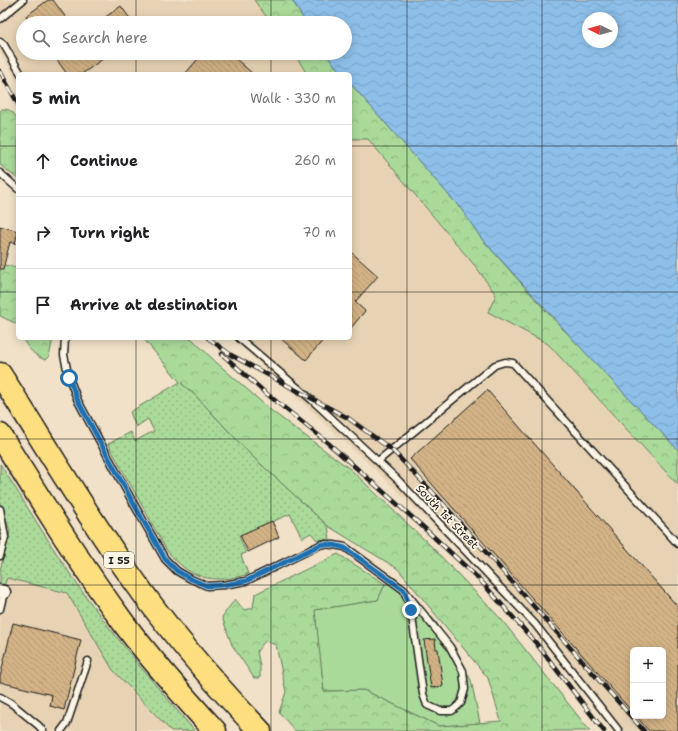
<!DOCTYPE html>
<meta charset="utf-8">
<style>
:root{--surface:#fff;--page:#f6f6f6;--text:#202124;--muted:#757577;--line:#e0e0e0}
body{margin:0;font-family:"Shantell Sans",sans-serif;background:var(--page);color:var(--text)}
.controls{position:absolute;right:12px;bottom:12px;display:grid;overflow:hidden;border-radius:6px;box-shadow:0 2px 10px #0003}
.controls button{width:36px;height:36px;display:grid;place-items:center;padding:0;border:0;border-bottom:1px solid var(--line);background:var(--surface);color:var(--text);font:20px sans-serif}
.compass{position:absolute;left:582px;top:12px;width:36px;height:36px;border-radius:50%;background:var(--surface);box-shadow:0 2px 10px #0003;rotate:275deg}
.stop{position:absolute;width:12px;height:12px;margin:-9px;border:3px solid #1f6fb2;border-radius:50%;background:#fff}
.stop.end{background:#1f6fb2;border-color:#fff;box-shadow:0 1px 4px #0008}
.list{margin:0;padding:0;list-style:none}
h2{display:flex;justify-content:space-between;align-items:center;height:52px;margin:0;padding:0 16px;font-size:17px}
h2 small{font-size:13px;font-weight:400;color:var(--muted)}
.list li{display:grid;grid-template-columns:26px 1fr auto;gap:12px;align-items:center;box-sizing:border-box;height:72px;padding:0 16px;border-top:1px solid var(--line)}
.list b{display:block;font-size:15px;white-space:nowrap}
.list em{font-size:13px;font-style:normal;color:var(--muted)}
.icon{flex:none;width:22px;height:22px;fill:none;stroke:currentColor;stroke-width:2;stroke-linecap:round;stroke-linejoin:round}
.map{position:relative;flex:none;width:678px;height:731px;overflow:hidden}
.search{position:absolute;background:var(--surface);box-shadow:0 2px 10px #0003;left:16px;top:16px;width:336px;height:44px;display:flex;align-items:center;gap:10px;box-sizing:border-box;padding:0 14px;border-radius:22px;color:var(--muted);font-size:15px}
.panel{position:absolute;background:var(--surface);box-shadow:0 2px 10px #0003;left:16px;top:72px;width:336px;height:268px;border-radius:6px}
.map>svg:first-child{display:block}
.built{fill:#e7d3b4;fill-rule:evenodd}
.grass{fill:url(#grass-dots);stroke:#637b5b}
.forest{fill:url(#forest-crowns);stroke:#637b5b}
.pitch{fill:#aada9a;stroke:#637b5b}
.water{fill:url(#water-waves);stroke:#607e97;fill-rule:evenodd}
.building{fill:url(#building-back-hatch);stroke:#1c1c1c}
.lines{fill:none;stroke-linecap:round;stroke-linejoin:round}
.service-casing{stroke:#1c1c1c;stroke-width:9}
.minor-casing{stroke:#1c1c1c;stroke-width:15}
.motorway-casing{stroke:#1c1c1c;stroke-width:25}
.service{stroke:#fcf5e5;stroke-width:6}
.minor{stroke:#fcf5e5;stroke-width:12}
.motorway{stroke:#fedf80;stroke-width:22}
.rail-casing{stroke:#1c1c1c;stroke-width:4.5}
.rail{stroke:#fcf5e5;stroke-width:3;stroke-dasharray:9;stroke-linecap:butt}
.route{stroke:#1f6fb2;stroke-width:5}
.grid{fill:none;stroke:#1c1c1c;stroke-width:1;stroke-opacity:0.55}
.labels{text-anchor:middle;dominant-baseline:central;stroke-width:3.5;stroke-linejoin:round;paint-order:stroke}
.shield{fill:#fcf5e5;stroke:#5f5d58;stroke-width:1}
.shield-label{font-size:10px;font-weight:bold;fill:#1c1c1c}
.street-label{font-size:11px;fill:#1c1c1c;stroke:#fcf5e5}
</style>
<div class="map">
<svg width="678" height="731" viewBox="0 0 678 731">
<defs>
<pattern id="grass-dots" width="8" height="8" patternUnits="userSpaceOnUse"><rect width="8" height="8" fill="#aada9a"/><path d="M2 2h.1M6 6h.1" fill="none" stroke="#92ba84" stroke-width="1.8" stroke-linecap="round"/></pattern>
<pattern id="forest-crowns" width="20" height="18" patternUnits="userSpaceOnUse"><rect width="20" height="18" fill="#aada9a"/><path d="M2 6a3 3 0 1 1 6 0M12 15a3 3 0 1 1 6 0" fill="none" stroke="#92ba84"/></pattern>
<pattern id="water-waves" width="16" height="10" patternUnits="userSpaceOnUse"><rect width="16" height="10" fill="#8dbfe9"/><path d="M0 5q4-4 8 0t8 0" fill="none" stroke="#79a4c7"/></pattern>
<pattern id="building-back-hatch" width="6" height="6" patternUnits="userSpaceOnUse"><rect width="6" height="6" fill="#d3b386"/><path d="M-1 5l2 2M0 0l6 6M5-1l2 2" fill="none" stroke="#b59973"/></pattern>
</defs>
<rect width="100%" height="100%" fill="#f0e1c8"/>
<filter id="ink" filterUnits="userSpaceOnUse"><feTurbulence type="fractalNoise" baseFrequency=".025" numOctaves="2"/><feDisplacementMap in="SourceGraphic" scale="8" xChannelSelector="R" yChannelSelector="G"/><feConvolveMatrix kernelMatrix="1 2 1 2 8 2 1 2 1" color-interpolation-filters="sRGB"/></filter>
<g filter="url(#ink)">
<!-- built -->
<path class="built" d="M0 0H254L271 23H23V53H294L307 74H18V83L0 52Z
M350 139H367L476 267 496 295 488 312 548 344 678 485V731H616L498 589 387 481 232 338H350ZM633 650H663V716H633Z
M7 578 67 593 113 670 171 731H0V591L4 586Z"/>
<!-- grass -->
<path class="grass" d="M180 382 195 395 251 455 328 526 330 539 317 540 311 533 302 538 290 514 239 536 246 553 241 555 248 574C214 585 188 579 166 549L108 444 131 432 135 441 154 431 148 419 136 427 130 412Z
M0 464C26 504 51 547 79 587 115 637 154 684 195 731H171L113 670 67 593 7 578 4 586 0 585V570L10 532 4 510 0 503Z"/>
<!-- forest -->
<path class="forest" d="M254 0H292L306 23H271Z
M294 53H325L342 74H307Z
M350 83 462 210 481 238 545 310 678 450V485L548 344 488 312 496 295 476 267 368 139H350Z
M2 109C11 109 13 112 18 120V179L0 165V111Z
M0 264 18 268V328L17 324 0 316Z
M22 338H53L49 357 46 360C35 357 28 348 22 338Z
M143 338H191L217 363 273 412 350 469 431 546 501 619 590 731H295L279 712 286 692 276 645 265 641 257 651 260 666V678H254L232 645 222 617 235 599 244 610 253 608 255 594 338 554 385 584 378 600 316 610 324 691 364 690 439 726 501 721 488 678 398 569 328 526 251 455 195 395 180 382Z"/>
<!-- pitch -->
<path class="pitch" d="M391 575 400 582 436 622 471 680 480 723 439 726 364 690 324 691 315 610 378 600 385 584 386 585Z"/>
<!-- water -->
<path class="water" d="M292 0H678V450L582 349 481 238 462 210 350 83V74H342L325 53H345V23H306ZM588 18H612V42H588Z"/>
<!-- building -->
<path class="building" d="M48 0H53L70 23H30L26 16Z
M121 6 133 23H97Z
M52 53H111L82 74H67Z
M203 53H242L236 59 253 74H185Z
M0 226 18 231 15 244 10 242 3 269H0Z
M350 251 378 276 355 302 365 311 350 329Z
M280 338H325L306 360Z
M487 390 678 607V731H649L636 716H663V650H633V713L410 459Z
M272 521 279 537 248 552 240 535Z
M13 623 81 640 64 710 50 706 52 695 0 682V677Z
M435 639 436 649H438L443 686 431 688 424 640Z"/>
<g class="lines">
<defs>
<path id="service" d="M0 19 23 0
M0 42 4 45 21 74
M0 173 18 189
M65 338 64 355 69 378 78 401 131 499 165 559 177 571 191 579 207 586 224 585 246 581 322 544 334 545 345 547 404 590 450 647 463 671 465 689 461 703 452 711H440L427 705 423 694 411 610 404 590
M239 338 312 400 397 479 535 624 619 731
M378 461 495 365 505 362 513 363 678 544
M0 509 5 537 0 556
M0 609 4 592
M0 697 11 703 39 726 43 731
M61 731 67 723 88 661"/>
<path id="minor" d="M0 591 4 592"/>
<path id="motorway" d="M0 374C43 441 83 510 130 575 169 631 213 682 260 731
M0 435C40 499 80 564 125 625 153 662 184 697 215 731"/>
</defs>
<!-- service casing -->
<use href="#service" class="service-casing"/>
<!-- minor casing -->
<use href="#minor" class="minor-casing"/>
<!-- motorway casing -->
<use href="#motorway" class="motorway-casing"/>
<!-- service -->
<use href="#service" class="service"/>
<!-- minor -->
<use href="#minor" class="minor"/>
<!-- motorway -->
<use href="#motorway" class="motorway"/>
<defs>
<path id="rail" d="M0 71 18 104
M208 338 231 355 348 418 392 450 437 497 644 731
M222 354 262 390 328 443 422 526 479 579 536 643 604 731"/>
</defs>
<!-- rail casing -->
<use href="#rail" class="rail-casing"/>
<!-- rail -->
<use href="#rail" class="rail"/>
</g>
</g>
<g class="lines" filter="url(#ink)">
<!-- route -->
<path class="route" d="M69 378 78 401 131 499 165 559 177 571 191 579 207 586 224 585 246 581 322 544 334 545 345 548 404 590 411 610"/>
</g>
<!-- grid -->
<path class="grid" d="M136 0V23M271 0V23M407 0V731M542 0V731M136 53V74M271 53V74M0 146H18M350 146H678M0 292H18M350 292H678M136 338V731M271 338V731M0 439H678M0 585H678"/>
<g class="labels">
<!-- shield labels -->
<rect class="shield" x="104" y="552" width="30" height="16" rx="3"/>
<g class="shield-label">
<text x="119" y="560">I 55</text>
</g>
<!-- street labels -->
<g class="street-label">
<text transform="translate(447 517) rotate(46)">South 1st Street</text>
</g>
</g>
</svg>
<div class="controls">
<button>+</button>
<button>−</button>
</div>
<svg class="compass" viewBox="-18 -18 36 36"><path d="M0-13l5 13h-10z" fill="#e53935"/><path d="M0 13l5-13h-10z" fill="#757577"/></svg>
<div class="stop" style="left:69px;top:378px"></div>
<div class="stop end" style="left:411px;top:610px"></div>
<div class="search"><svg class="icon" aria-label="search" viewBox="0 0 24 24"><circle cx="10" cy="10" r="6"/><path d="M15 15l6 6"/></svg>Search here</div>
<section class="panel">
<h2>5 min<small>Walk · 330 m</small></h2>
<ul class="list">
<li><svg class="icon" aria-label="ahead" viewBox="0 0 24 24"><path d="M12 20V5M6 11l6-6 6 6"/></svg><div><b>Continue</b></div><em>260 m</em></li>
<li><svg class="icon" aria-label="right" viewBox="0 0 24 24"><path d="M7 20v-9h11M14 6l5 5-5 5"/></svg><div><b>Turn right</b></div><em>70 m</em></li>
<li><svg class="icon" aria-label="arrive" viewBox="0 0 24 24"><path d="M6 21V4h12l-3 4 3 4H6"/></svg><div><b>Arrive at destination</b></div></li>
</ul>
</section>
</div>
